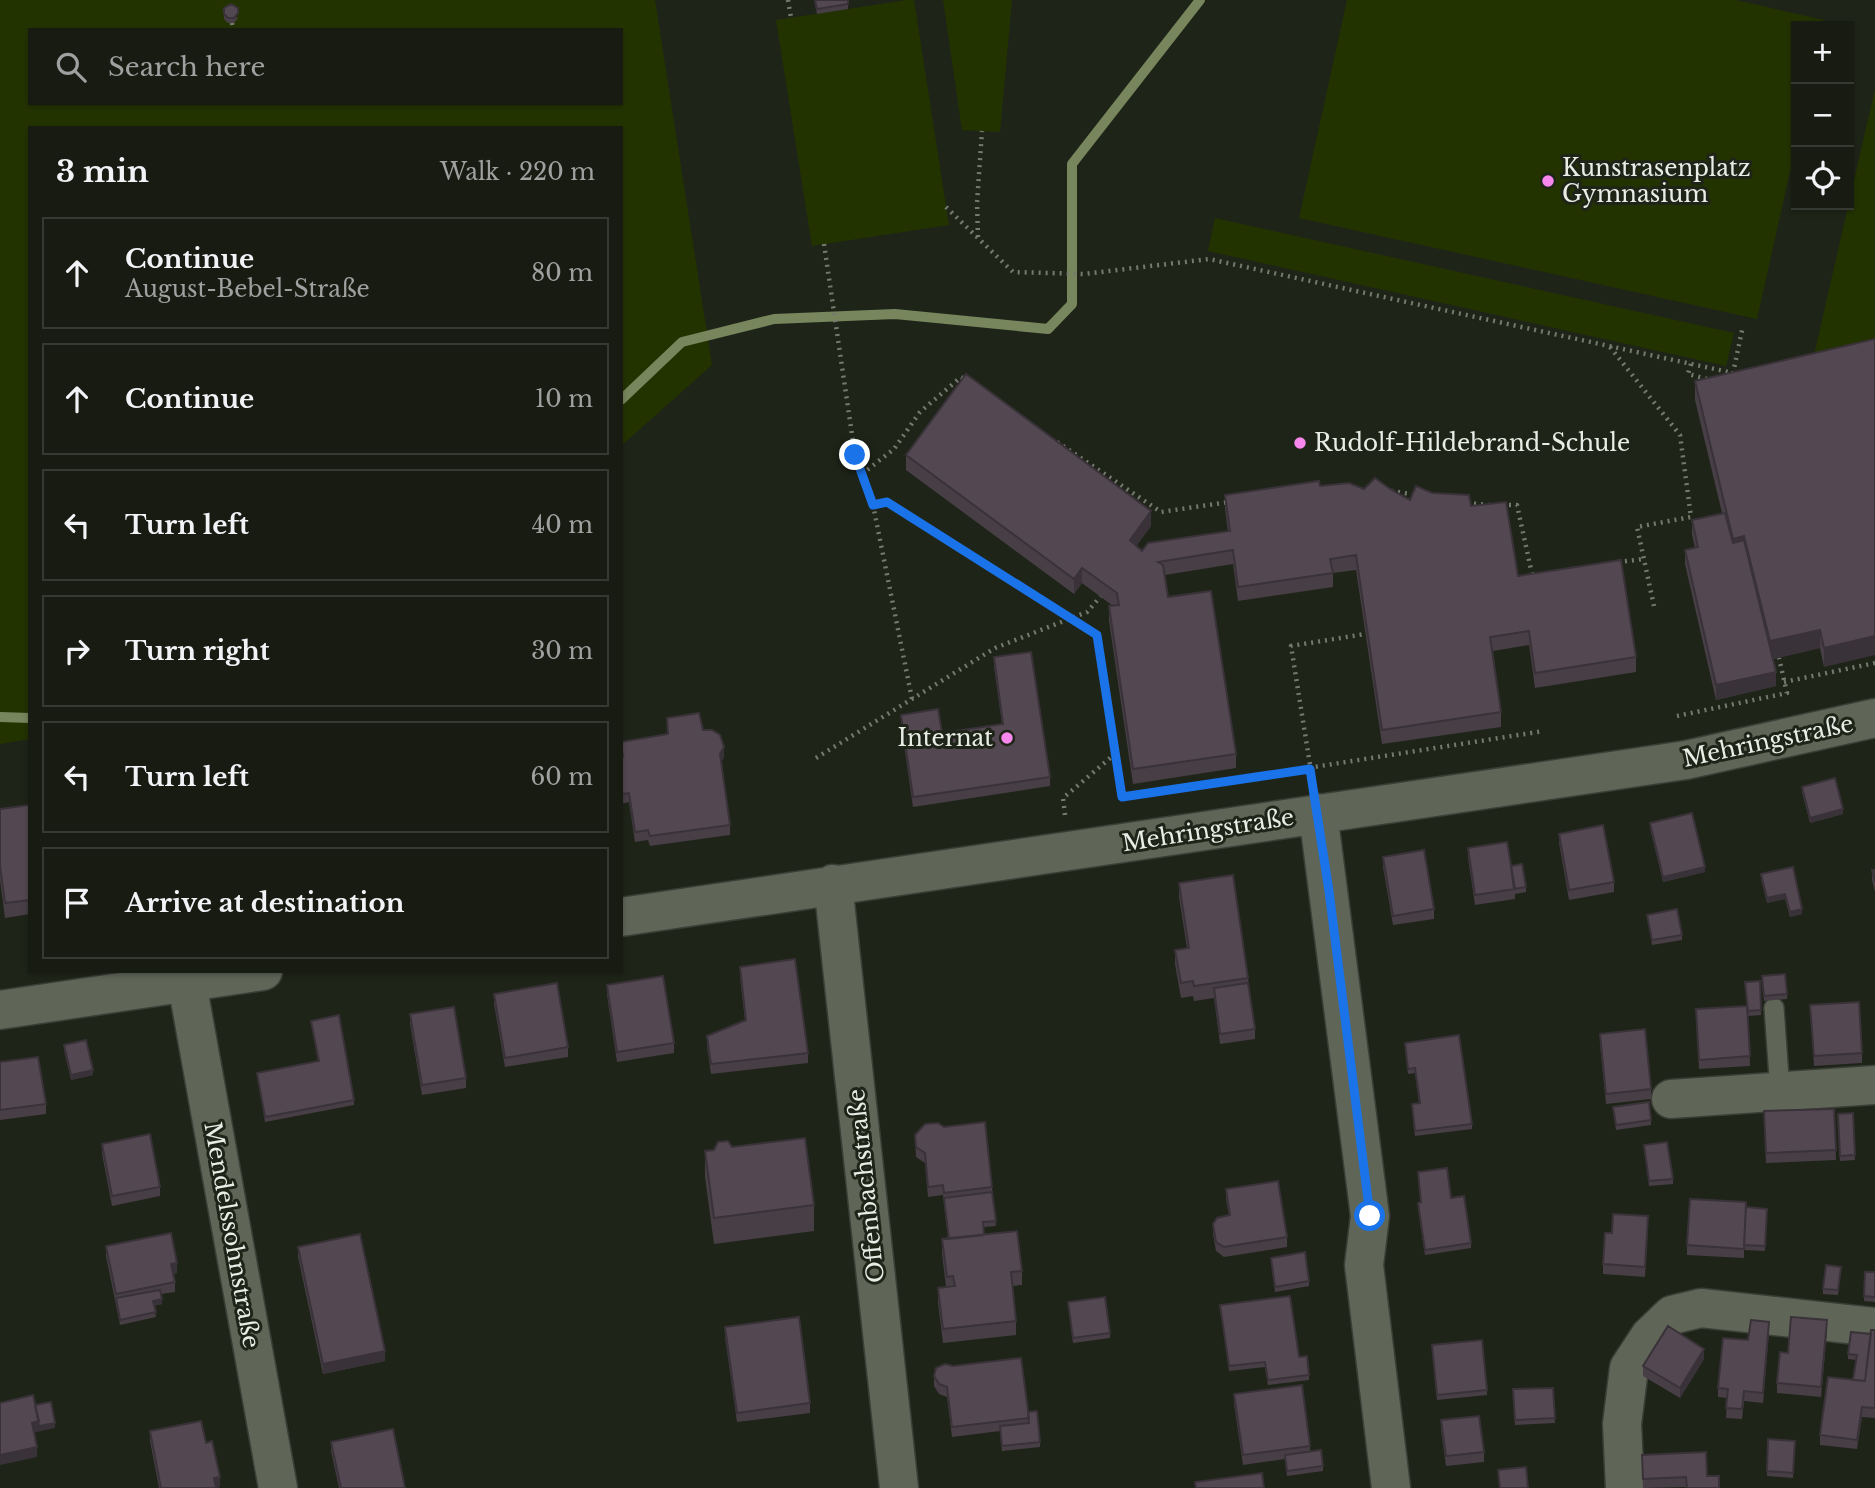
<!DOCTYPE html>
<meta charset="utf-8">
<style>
:root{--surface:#171b12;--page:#20241b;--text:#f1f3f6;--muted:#9ea19f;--line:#363932}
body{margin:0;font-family:"Libre Baskerville",serif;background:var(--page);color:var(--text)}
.controls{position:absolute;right:21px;top:21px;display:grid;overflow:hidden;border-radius:0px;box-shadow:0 2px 5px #0004}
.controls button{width:63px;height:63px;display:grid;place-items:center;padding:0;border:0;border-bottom:2px solid var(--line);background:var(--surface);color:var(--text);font:35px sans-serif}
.stop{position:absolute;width:21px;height:21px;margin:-16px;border:5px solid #1a73e8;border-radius:50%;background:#fff}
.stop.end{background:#1a73e8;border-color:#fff;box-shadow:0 2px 7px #0008}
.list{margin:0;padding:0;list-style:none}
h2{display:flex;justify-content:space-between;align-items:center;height:91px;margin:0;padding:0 28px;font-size:30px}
h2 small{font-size:23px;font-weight:400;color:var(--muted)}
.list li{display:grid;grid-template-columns:46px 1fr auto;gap:21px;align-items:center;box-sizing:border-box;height:112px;margin:0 14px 14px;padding:0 14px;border:2px solid var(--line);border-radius:0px}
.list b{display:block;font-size:26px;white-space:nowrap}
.list p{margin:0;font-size:23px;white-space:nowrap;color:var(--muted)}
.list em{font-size:23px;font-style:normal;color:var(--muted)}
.icon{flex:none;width:38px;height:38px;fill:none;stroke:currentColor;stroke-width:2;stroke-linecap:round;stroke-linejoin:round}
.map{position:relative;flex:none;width:1875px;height:1488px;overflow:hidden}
.search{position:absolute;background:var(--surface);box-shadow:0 2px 5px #0004;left:28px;top:28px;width:595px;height:77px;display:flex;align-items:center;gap:18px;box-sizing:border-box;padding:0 24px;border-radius:0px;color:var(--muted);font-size:26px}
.panel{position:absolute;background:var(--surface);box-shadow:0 2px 5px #0004;left:28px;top:126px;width:595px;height:847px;border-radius:0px}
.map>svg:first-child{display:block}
.green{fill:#233300;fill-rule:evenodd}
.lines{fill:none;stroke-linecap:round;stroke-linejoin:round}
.stream{stroke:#77865c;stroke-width:10}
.service-casing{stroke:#3a3e36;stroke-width:22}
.minor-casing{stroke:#3a3e36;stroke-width:41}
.path{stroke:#757a6f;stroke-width:4.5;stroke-dasharray:2 5;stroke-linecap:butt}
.service{stroke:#5f6557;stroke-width:19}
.minor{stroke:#5f6557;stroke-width:38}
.wall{fill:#473e46}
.shaded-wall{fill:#3a3239}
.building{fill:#534851;stroke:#3a3239;stroke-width:2}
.route{stroke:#1a73e8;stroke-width:9}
.poi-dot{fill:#f688ed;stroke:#1f2418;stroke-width:2.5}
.labels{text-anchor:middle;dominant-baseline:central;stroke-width:6;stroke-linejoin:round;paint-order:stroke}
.poi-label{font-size:23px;fill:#e9ede5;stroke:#1f2418;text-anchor:start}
.street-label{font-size:23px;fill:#e9ede5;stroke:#1f2418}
</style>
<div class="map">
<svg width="1875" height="1488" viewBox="0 0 1875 1488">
<rect width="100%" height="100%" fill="#1f2418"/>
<!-- green -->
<path class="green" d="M0 0H655L712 365 621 446V128H30V739L0 744ZM30 30H621V103H30Z
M907 0H914L949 225 812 246 776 20Z
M943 0H1012L1000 132 962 130Z
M1347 0H1735L1824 20 1823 26H1796V145L1757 319 1299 218Z
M1875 89V354L1811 368Z
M1215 218 1734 333 1726 366 1208 251Z"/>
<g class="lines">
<!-- stream -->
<path class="stream" d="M621 400 682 342 774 319 895 314 1048 329 1072 304V164L1200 0
M0 717 30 718"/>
<defs>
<path id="service" d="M1774 1008 1780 1091"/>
<path id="minor" d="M1318 813 1370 1216 1364 1265 1391 1488
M833 884 899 1488
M621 917 1686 760 1875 718
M187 983 278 1488
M0 1010 263 971
M1671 1099 1875 1085
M1625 1488 1622 1424 1629 1368 1650 1336 1672 1315 1701 1308 1875 1327"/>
</defs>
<!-- service casing -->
<use href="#service" class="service-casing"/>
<!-- minor casing -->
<use href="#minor" class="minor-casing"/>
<!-- path -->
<path class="path" d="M788 0 791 18
M232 23 233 30
M946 207 1013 272 1084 274 1209 259 1733 373 1743 326
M978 237 977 203 982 131
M824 244 855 455 873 505 912 699
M1610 347 1680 435 1691 517 1637 527 1654 606
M1691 364 1688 374 1711 380
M1057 442 1161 512 1229 502
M862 474 894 449 920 412 961 377 966 380
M1391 491 1417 495
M1467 503 1489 505
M873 505 887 502 1097 635 1122 797 1544 731
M1502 505H1517L1532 574 1536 573
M1618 562 1644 559
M1784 682 1875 663
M1677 716 1787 693 1779 658
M816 758 995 648 1087 612 1101 596
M1311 771 1291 646 1365 634
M1065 815 1063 798 1115 754"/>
<!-- service -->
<use href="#service" class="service"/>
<!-- minor -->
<use href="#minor" class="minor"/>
</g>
<!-- wall -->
<path class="wall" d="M814 0H848V9L817 14Z
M224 8 238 18 234 23H228L224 19Z
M1875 339 1824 667 1820 648 1773 659 1776 686 1716 700 1685 564V550L1695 548 1692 535V520L1722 513 1695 400V381Z
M906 455 1151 526 1137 545 1142 551 1228 532 1225 509V495L1320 486 1364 489H1390L1410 500 1432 493 1471 506 1518 576 1636 657V672L1535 688 1529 645 1493 651 1501 712V727L1382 744 1356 570 1333 573V587L1238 601 1233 564 1165 575 1168 597 1236 754V768L1133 784 1109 621V606H1113L1082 583 1074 594 906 470Z
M994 657 1050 777V786L913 807 901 724V715L942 733 1002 724 994 667Z
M667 718 703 730 724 757 721 762 730 825V835L650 846 648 840 635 842 629 802 621 804V742L667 734Z
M1802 787 1843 814 1810 823 1802 792Z
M30 805V914L5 918 0 880V809Z
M1650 823 1705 872 1663 882 1650 828Z
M1559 834 1614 882V892L1569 900 1559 843Z
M1468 848 1511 866 1526 887V892L1515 894V899L1475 905 1468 858Z
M1383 857 1434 909V919L1393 925 1383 867Z
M1793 867 1802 914 1790 917 1785 899 1767 903 1761 879V874Z
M1872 870H1875V892L1872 880Z
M1179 883 1248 978 1255 1029V1039L1220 1044 1214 998 1194 1001 1193 996 1181 998 1175 964V950L1187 948 1179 897Z
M1647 915 1682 935V940L1652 945Z
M740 967 808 1053V1063L711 1074 707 1046V1036L745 1020 740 977Z
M1762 976 1787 994V999L1764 1001Z
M1760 981 1761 1015 1748 1016 1750 1066 1699 1069 1696 1009 1747 1006Z
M607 985 674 1043V1053L617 1062 607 995Z
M494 994 568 1047V1057L505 1067 494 1004Z
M1810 1005 1862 1053V1063L1814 1066Z
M410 1014 466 1078V1088L422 1095 410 1024Z
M311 1021 354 1100V1105L265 1122 257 1073 318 1062Z
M1600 1034 1651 1089V1099L1606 1104 1600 1044Z
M1405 1043 1472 1124V1129L1415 1136 1412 1104 1419 1103 1415 1073 1408 1074Z
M64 1045 93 1075 71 1080 64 1050Z
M0 1062 46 1104V1114L0 1120Z
M1613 1107 1651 1120V1125L1616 1130Z
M1834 1109 1836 1160 1766 1163 1764 1111Z
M1853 1113 1855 1160 1840 1161 1838 1114Z
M915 1135 992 1187 996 1226 984 1227V1235L1022 1271V1285L1012 1286 1016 1321V1335L943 1343 938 1303V1288L946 1287 942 1254V1239H948L943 1195 928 1197 925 1163 916 1157Z
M102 1144 160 1187V1196L112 1206 102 1154Z
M1644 1145 1673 1179V1184L1649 1186Z
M732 1147 814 1205V1231L714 1244 705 1177V1151Z
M1418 1172 1471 1243V1248L1425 1255 1418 1208V1203L1421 1202Z
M1226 1189 1287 1237V1247L1224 1257 1216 1251 1213 1234V1224L1229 1216 1226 1199Z
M1746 1207 1767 1209 1765 1251 1744 1250V1258L1687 1255V1245Z
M1648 1226 1645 1277 1603 1274V1264L1612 1233Z
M106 1246 177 1273 173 1274 175 1282V1292L161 1294 162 1304 154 1306 156 1317 120 1325 106 1256Z
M298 1247 385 1361 323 1374 298 1257Z
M1271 1258 1309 1281V1286L1275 1292Z
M1841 1267 1838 1295 1823 1294V1289Z
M1865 1272H1875V1302L1864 1301Z
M1068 1302 1110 1333V1338L1073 1343Z
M1220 1305 1299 1357 1309 1375V1380L1268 1385 1265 1367 1229 1371Z
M725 1327 810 1403V1413L737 1422 725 1337Z
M1827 1330 1821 1397 1777 1393V1383Z
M1875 1330V1418L1862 1417 1857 1449 1820 1445V1435L1853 1380 1856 1360 1848 1359V1354Z
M1769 1331 1763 1403 1744 1401 1742 1419 1726 1418 1727 1398 1718 1397V1388L1748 1340Z
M1432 1350 1487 1390V1395L1437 1400Z
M1704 1359 1680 1398 1643 1376V1366Z
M934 1376 1028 1412 1040 1442V1447L1002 1451 1000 1431 952 1437 947 1397 939 1394 934 1386Z
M1553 1388 1555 1423 1515 1425 1513 1389Z
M1234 1394 1310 1446V1451L1323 1466V1471L1287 1476 1285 1459 1243 1465 1234 1404Z
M1441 1420 1484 1452V1462L1446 1466 1441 1430Z
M150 1431 206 1443 220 1487 216 1488H159L150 1441Z
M1768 1439 1795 1441 1793 1478 1767 1476Z
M331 1442 405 1488H339L331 1451Z
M1642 1465 1707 1476 1686 1487 1643 1488Z"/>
<!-- shaded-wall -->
<path class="shaded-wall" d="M1151 511V526L1130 554V540Z
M1744 536V555L1733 558V539Z
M1082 568V583L1074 594V579Z
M1820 630V648L1770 660V641Z
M1875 636V655L1824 667V648Z
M1776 672V686L1716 700V685Z
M724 747V757L720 763V754Z
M1843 809V814L1810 823V818Z
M1705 867V872L1663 882V877Z
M1785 894V899L1767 903V898Z
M1802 909V914L1790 917V912Z
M93 1070V1075L71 1080V1075Z
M177 1263V1273L171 1274V1264Z
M162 1299V1304L153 1306V1301Z
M1827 1320V1330L1821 1397V1387Z
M1769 1322V1331L1763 1403V1393Z
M1704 1349V1359L1680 1398V1388Z
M385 1351V1361L323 1374V1364Z
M1862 1407V1417L1857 1449V1440Z
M39 1421 55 1423V1428L32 1433V1423Z
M37 1447V1457L0 1465V1455Z
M220 1477V1487L214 1488V1478Z"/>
<!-- building -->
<path class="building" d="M815 0H848V4L817 9Z
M231 4 238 8V13L234 18H228L224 14V8Z
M1875 339V636L1824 648 1820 630 1770 641 1744 536 1733 539 1695 381Z
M966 374 1151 511 1130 540 1142 551 1148 543 1230 531 1225 495 1319 481 1320 486 1349 483 1364 489 1375 478 1390 489 1410 500 1416 486 1432 493 1469 495 1471 506 1506 502 1518 576 1621 560 1636 657 1535 673 1529 631 1490 637 1501 712 1382 730 1356 555 1330 559 1333 573 1238 587 1233 550 1158 562 1163 565 1168 597 1211 591 1236 754 1133 769 1109 606 1119 605 1117 593 1082 568 1074 579 906 455Z
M1725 513 1733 543 1744 540 1776 672 1716 685 1685 550 1698 547 1692 520Z
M1031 652 1050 777 913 797 901 715 938 709 942 733 1003 724 994 657Z
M699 713 703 730H712L720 735 724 747 720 754 730 825 650 836 648 830 635 832 629 793 621 794V757H623L621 742 668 734 667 718Z
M1835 778 1843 809 1810 818 1802 787Z
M30 805V900L5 903 0 866V809Z
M1692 813 1705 867 1663 877 1650 823Z
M1603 825 1614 882 1569 890 1559 834Z
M1507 842 1515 889 1475 895 1468 848Z
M1424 850 1434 909 1393 916 1383 857Z
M1522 864 1526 887 1514 889 1511 866Z
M1793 867 1802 909 1790 912 1785 894 1767 898 1761 874Z
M1872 870H1875V882Z
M1233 875 1248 978 1194 986 1193 981 1181 983 1175 950 1189 948 1179 883Z
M1677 909 1682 935 1652 940 1647 915Z
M795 959 808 1053 711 1064 707 1036 746 1020 740 967Z
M1785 974 1787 994 1764 996 1762 976Z
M663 976 674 1043 617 1052 607 985Z
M1760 981 1761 1010 1748 1011 1745 982Z
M557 983 568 1047 505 1058 494 994Z
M1248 983 1255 1029 1220 1034 1214 988Z
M1859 1002 1862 1053 1814 1056 1810 1005Z
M1747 1006 1750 1056 1699 1060 1696 1009Z
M454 1007 466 1078 422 1085 410 1014Z
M339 1015 354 1100 265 1117 257 1073 319 1061 311 1021Z
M1645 1029 1651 1089 1606 1094 1600 1034Z
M1459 1035 1472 1124 1415 1131 1412 1104 1420 1103 1415 1068 1408 1069 1405 1043Z
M86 1040 93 1070 71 1075 64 1045Z
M38 1057 46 1104 0 1110V1062Z
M1649 1102 1651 1120 1616 1125 1613 1107Z
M1834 1109 1836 1150 1766 1153 1764 1111Z
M1853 1113 1855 1155 1840 1156 1838 1114Z
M985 1122 992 1187 944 1193 943 1185 928 1187 925 1153 916 1147 915 1135 925 1124 938 1123 944 1127Z
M150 1134 160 1187 112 1196 102 1144Z
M805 1138 814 1205 714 1218 705 1151 714 1150 718 1142 728 1141 732 1147Z
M1667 1142 1673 1179 1649 1181 1644 1145Z
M1447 1168 1451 1198 1464 1196 1471 1243 1425 1250 1418 1203 1421 1202 1418 1172Z
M1278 1181 1287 1237 1224 1247 1216 1242 1213 1224 1217 1218 1230 1215 1226 1189Z
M992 1192 996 1221 983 1222 984 1235 949 1239 944 1198Z
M1690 1199 1746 1202 1744 1249 1687 1245Z
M1746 1207 1767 1209 1765 1246 1744 1245Z
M1613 1214 1648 1216 1645 1267 1603 1264 1605 1233H1612Z
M1017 1231 1022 1271 1011 1272 1016 1321 943 1329 938 1288 955 1286 953 1276 947 1277 942 1239Z
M171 1233 177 1263 171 1264 175 1282 116 1294 106 1246Z
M360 1234 385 1351 323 1364 298 1247Z
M1305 1252 1309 1281 1275 1287 1271 1258Z
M1826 1265 1841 1267 1838 1290 1823 1289Z
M1865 1272H1875V1297L1864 1296Z
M160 1290 162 1299 153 1301 156 1312 120 1320 116 1298Z
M1290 1296 1299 1357 1307 1356 1309 1375 1268 1380 1265 1362 1229 1366 1220 1305Z
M1105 1297 1110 1333 1073 1338 1068 1302Z
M799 1317 810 1403 737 1413 725 1327Z
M1791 1317 1827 1320 1821 1387 1777 1383 1780 1352 1788 1353Z
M1751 1320 1769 1322 1763 1393 1744 1391 1742 1409 1726 1408 1728 1389 1718 1388 1723 1338 1748 1340Z
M1668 1326 1704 1349 1680 1388 1643 1366Z
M1871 1330H1875V1408L1862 1407 1857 1440 1820 1435 1828 1377 1865 1381Z
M1851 1332 1871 1334 1865 1381 1853 1380 1857 1355 1848 1354Z
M1482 1340 1487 1390 1437 1395 1432 1345Z
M1021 1358 1029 1418 952 1427 947 1387 939 1384 934 1376 936 1368 945 1364 953 1366Z
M1302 1385 1310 1446 1243 1455 1234 1394Z
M1553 1388 1555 1418 1515 1420 1513 1389Z
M33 1395 39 1421 32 1423 37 1447 0 1455V1403Z
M51 1402 55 1423 39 1426 35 1405Z
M1037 1411 1040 1442 1002 1446 1000 1426 1029 1423 1028 1412Z
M1479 1416 1484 1452 1446 1456 1441 1420Z
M201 1421 206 1443 212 1441 220 1477 214 1478 216 1488H161L150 1431Z
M393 1429 405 1488H341L331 1442Z
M1768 1439 1795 1441 1793 1473 1767 1471Z
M1321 1450 1323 1466 1287 1471 1285 1455Z
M1706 1452 1707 1476H1719V1488H1687L1686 1477 1643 1479 1642 1455Z
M1526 1467 1528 1488H1500L1498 1470Z
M1262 1473 1264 1488H1196L1195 1482Z"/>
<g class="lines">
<!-- route -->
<path class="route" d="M855 455 873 505 887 502 1097 635 1122 797 1310 769 1329 891 1370 1216"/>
</g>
<!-- markers -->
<g class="poi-dot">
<circle cx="1548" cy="181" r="7"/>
<circle cx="1300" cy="443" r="7"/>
<circle cx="1007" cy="738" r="7"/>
</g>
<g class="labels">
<!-- poi labels -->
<g class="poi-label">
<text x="1562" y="168">Kunstrasenplatz<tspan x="1562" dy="26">Gymnasium</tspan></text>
<text x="1314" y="443">Rudolf-Hildebrand-Schule</text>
<text x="993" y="738" text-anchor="end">Internat</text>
</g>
<!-- street labels -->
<g class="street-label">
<text transform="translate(1768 741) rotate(-12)">Mehringstraße</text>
<text transform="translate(1208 830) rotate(-9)">Mehringstraße</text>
<text transform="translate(866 1186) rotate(-96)">Offenbachstraße</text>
<text transform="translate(232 1235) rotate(80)">Mendelssohnstraße</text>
</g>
</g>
</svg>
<div class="controls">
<button>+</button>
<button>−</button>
<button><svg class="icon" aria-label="locate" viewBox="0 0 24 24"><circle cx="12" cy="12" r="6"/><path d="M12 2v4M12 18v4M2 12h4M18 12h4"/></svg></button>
</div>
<div class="stop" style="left:1370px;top:1216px"></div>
<div class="stop end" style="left:855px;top:455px"></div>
<div class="search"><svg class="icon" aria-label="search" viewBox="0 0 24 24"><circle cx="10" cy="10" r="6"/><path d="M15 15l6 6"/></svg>Search here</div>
<section class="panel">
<h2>3 min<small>Walk · 220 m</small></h2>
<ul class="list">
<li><svg class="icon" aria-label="ahead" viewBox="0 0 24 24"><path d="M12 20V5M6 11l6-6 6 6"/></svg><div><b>Continue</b><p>August-Bebel-Straße</p></div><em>80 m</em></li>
<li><svg class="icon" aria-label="ahead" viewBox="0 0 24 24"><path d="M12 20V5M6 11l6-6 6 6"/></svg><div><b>Continue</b></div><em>10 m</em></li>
<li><svg class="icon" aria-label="left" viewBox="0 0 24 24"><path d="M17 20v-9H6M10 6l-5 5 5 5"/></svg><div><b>Turn left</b></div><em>40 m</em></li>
<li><svg class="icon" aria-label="right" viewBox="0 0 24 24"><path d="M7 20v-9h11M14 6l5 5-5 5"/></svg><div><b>Turn right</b></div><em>30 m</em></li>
<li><svg class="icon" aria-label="left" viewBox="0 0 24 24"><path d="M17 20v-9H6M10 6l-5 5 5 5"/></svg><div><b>Turn left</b></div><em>60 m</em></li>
<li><svg class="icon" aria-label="arrive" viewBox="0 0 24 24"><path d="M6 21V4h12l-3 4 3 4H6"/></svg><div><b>Arrive at destination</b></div></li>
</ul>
</section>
</div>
